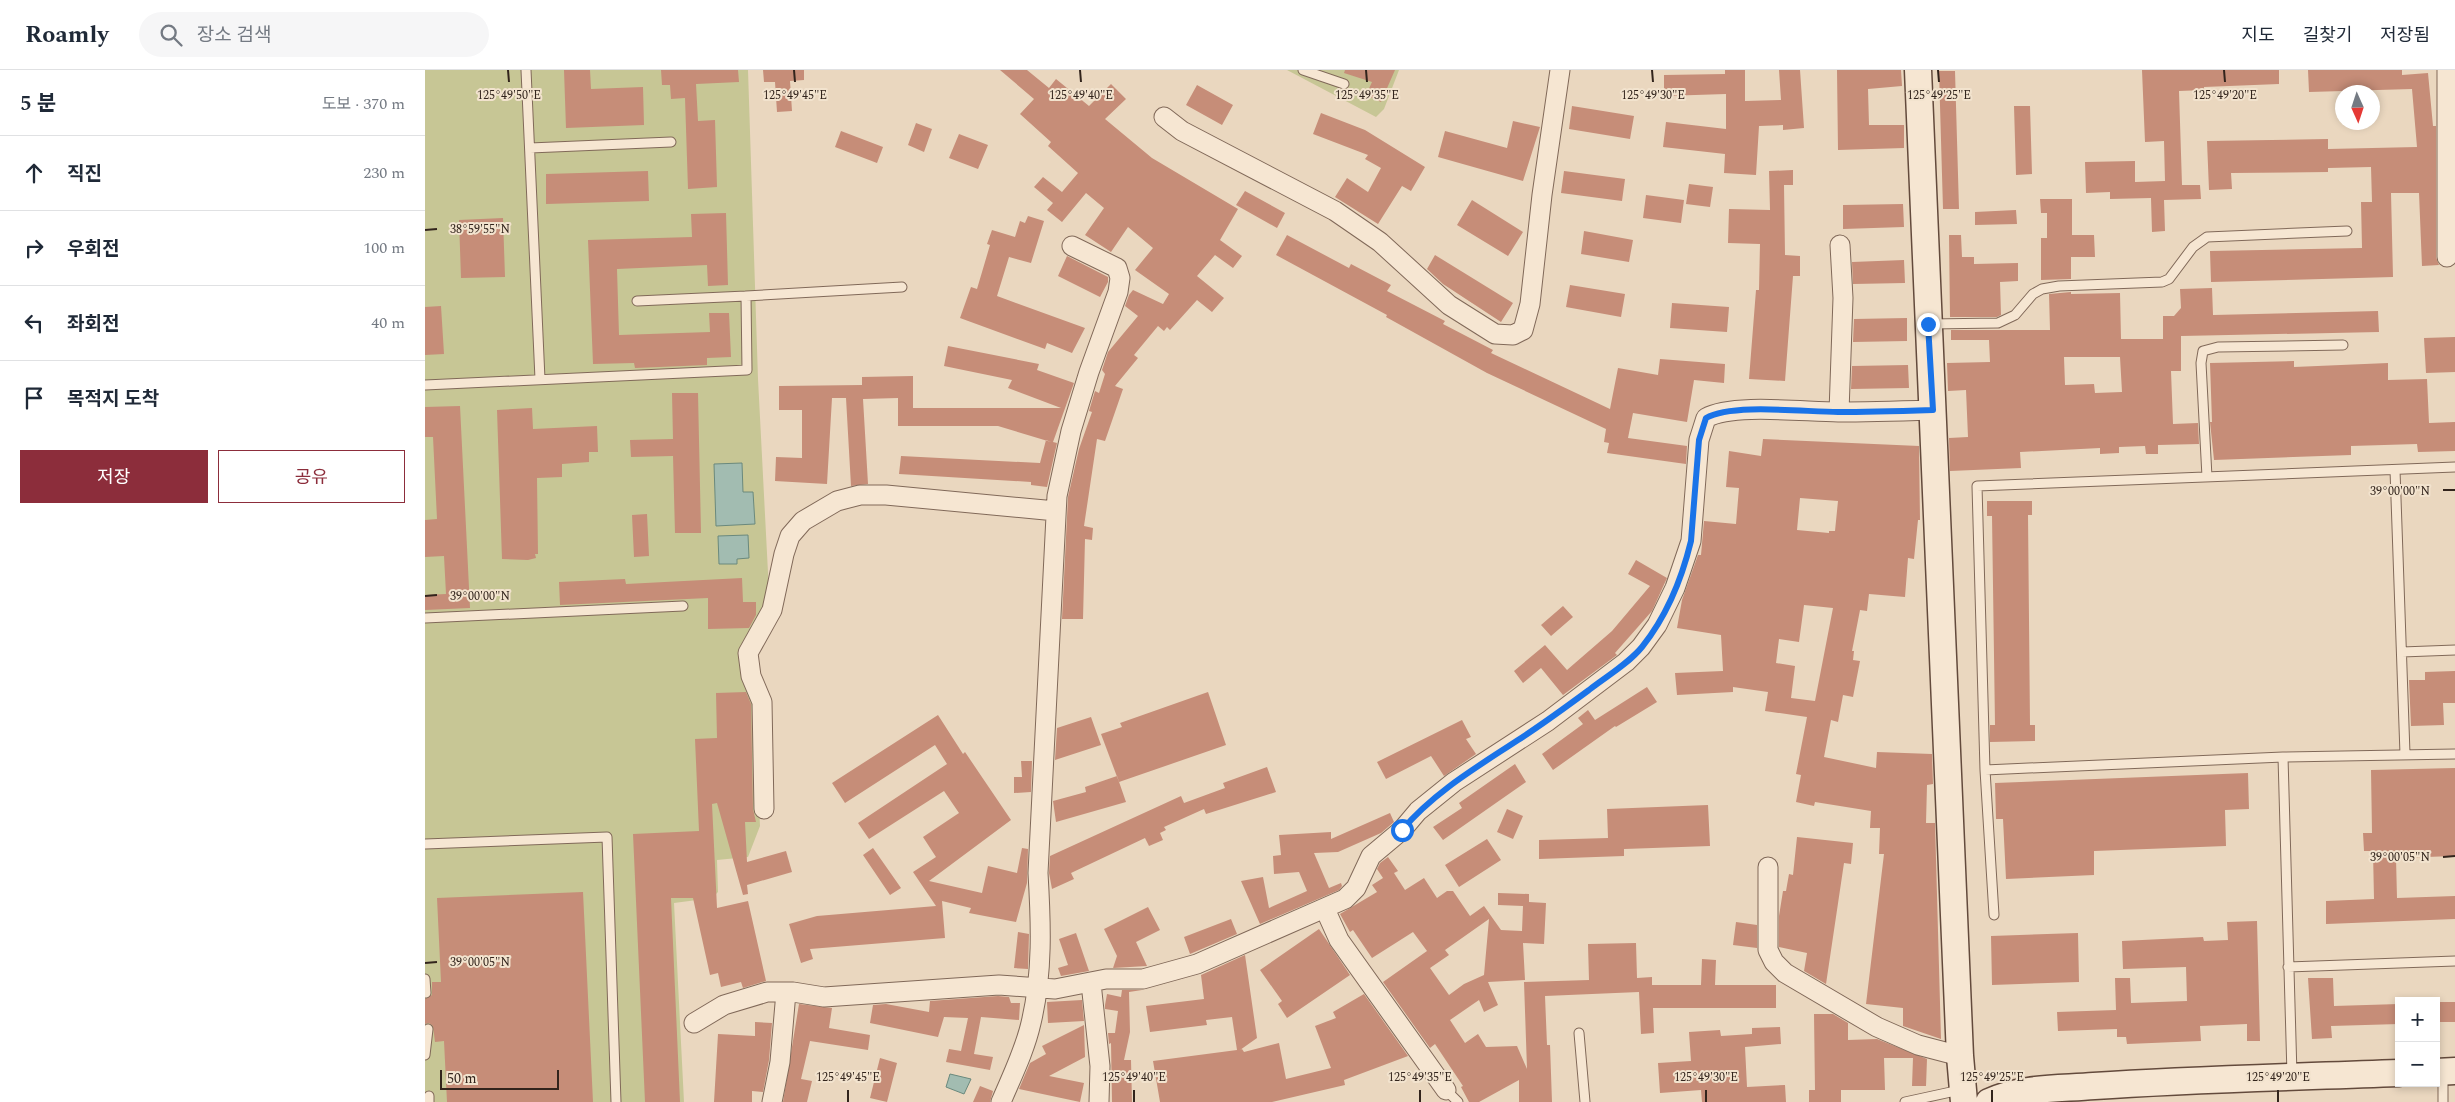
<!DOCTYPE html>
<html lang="ko">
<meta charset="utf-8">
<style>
:root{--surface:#fff;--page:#f6f6f7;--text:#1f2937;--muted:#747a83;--line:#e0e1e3;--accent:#8c2d3b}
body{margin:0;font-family:Spectral,"Noto Sans KR",serif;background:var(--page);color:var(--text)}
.controls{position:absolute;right:15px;bottom:15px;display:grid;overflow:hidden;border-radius:0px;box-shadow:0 2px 8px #0003}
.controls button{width:45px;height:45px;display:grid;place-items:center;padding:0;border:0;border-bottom:1px solid var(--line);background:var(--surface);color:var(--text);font:25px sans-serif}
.compass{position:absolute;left:1910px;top:15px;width:45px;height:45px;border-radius:50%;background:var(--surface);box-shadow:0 2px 8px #0003;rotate:177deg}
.scale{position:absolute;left:15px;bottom:12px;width:119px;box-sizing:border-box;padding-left:5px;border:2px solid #32241c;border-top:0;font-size:14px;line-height:18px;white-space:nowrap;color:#32241c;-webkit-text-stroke:4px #f2e3ce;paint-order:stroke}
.stop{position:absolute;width:15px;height:15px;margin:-11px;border:4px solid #1a73e8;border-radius:50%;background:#fff}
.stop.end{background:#1a73e8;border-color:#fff;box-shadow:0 1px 5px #0008}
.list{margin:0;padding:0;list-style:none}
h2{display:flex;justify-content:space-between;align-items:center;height:65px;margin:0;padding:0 20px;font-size:21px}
h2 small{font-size:16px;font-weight:400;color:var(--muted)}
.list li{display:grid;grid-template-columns:32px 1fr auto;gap:15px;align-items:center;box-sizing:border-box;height:75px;padding:0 20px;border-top:1px solid var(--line)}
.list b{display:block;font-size:19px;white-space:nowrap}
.list em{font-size:16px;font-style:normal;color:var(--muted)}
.actions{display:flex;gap:10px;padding:15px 20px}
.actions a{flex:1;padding:11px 0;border:1px solid var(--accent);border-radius:0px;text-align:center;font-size:18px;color:var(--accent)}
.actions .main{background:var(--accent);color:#fff}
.icon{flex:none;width:28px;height:28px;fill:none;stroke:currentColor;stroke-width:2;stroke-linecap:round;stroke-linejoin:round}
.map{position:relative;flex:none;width:2030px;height:1032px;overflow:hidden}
header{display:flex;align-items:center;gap:30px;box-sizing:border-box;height:70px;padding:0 25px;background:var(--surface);border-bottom:1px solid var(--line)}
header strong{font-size:24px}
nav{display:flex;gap:28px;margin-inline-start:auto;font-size:18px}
.search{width:350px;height:45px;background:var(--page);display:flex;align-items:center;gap:12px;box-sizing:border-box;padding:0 18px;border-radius:28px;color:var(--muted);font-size:19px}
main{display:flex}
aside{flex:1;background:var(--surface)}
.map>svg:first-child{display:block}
.green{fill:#c7c695}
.water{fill:#a2bcb1;stroke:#6a897d}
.building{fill:#c68d78;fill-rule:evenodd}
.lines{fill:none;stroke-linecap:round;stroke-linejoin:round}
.lane-casing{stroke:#816959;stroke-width:11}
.street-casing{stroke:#816959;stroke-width:21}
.secondary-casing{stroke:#634a3c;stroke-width:29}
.lane{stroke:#f6e6d2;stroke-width:9}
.street{stroke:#f6e6d2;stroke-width:19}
.secondary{stroke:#f6e6d2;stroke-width:26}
.route{stroke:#1a73e8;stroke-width:6}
.ticks{fill:none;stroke:#32241c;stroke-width:2}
.ticks-label{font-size:12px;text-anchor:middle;fill:#32241c;stroke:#f2e3ce;stroke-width:4;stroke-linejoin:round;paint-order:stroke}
</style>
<header>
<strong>Roamly</strong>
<div class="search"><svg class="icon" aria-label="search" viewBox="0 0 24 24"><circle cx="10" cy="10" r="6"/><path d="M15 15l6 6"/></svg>장소 검색</div>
<nav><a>지도</a><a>길찾기</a><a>저장됨</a></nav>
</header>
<main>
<aside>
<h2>5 분<small>도보 · 370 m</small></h2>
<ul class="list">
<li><svg class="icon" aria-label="ahead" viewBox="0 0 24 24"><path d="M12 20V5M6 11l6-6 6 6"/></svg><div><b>직진</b></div><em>230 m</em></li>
<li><svg class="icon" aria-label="right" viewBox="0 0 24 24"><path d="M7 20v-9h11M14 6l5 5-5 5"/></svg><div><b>우회전</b></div><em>100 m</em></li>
<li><svg class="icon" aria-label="left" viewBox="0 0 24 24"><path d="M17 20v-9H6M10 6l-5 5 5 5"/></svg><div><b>좌회전</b></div><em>40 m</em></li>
<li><svg class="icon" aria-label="arrive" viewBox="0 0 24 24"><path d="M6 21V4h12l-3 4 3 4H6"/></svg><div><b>목적지 도착</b></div></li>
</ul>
<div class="actions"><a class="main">저장</a><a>공유</a></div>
</aside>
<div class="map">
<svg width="2030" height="1032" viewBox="0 0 2030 1032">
<rect width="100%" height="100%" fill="#ead7bf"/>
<!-- green -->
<path class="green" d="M0 0H323L333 309 344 522 333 561 328 620 335 756 323 787 292 790 293 822 287 828 249 833 259 1032H0Z
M862 0H974L959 39 951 47Z"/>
<!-- water -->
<path class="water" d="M317 393 318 422H328L330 454 291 456 289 394Z
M323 465 324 488 312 489V494H294L293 466Z
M525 1004 546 1009 539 1024 521 1017Z"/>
<!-- building -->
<path class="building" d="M139 0H165L166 19 218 17 219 55 141 58Z
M236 0H313L314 12 271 14 273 51 290 50 292 117 263 119 260 28 246 29 245 15H237Z
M338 0H379V10L365 11 367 41 352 42 350 12H339Z
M575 0H602L624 18 631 9 664 36 686 14 701 29 680 49 727 88 813 139 795 170 817 186 808 198 790 185 772 206 799 228 787 242 772 230 745 260 742 257 739 261 733 256 709 285 713 288 690 316 698 319 680 371 672 369 659 456 668 458 667 470 660 469 658 549H637L643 427 654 379 667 342 664 341 670 321 674 323 680 304 677 300 683 282 713 246 700 236 704 225 708 220 738 234 744 224 710 200 728 178 703 157 686 182 660 165 679 138 661 123 637 152 622 140 628 133 609 117 618 107 637 122 653 103 623 76 626 72 595 44 609 29Z
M920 0H970L956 32 941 25 947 12 919 3Z
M1300 0H1320V31L1356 30 1354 0H1375L1379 58 1358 60V55L1334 56 1331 105 1299 103 1300 84 1238 77 1241 52 1301 59V24L1239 26V5L1300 4Z
M1412 0H1476L1477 16 1443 19 1444 55H1479V78L1413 80Z
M1717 0H1854V14L1779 17V20L1754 21 1757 115H1775L1776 129 1739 130 1740 161 1727 162 1726 128 1685 129V122L1661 123 1660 92 1710 91V112L1740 111 1739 71 1720 72Z
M1883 0H1977V5L2003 3 2008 56H2011V187L2014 195 1997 196 1994 123H1966L1968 207 1786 212 1785 181 1937 178 1936 132H1947L1946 97 1903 98V102L1806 103 1807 119 1784 120 1782 71 1903 69V79L1992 77 1987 19 1884 22Z
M1514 1H1530L1534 139H1518Z
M772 15 808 35 797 55 761 35Z
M1147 36 1209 46 1205 69 1144 59Z
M1589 36H1605L1607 104 1591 105Z
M896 43 940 60 1000 97 986 121 977 116 953 154 910 127 922 108 943 122 956 98 940 89 943 85 888 64Z
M1088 51 1115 57 1098 111 1013 87 1020 61 1082 78Z
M491 53 507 59 499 82 483 75Z
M416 61 458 77 452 93 410 77Z
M534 64 563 75 553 99 524 88Z
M1368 100V115H1359L1360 185 1375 186V206H1368L1360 311 1324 309 1331 220H1334L1335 174 1303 173 1304 139 1345 140 1344 101Z
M223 101 224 131 121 134V104Z
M1139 101 1200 109 1197 131 1136 123Z
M1264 114 1288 117 1285 137 1261 134Z
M820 121 860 143 852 158 811 135Z
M1221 125 1259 130 1256 153 1218 148Z
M1615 129H1647V165H1669L1670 187H1646V209L1616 210V168H1622V143H1616Z
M1047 130 1098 162 1083 186 1032 155Z
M1478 134 1479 157 1418 159V135Z
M1591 140 1592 154 1550 155V142Z
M301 143 303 215 283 216 282 195 192 199 194 265 285 262 284 243H304L306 287 282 288V295L210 298 209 293 168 294 163 170 267 167 266 144Z
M603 146 619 151 606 193 584 187 572 226 660 258 647 283 622 273 620 279 535 248 546 217 552 219 565 175 562 174 567 160 590 167 595 151 600 153Z
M78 148 80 207 36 208 34 150Z
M1159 161 1208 170 1204 192 1156 184Z
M862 165 924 198 926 194 966 215 962 221 1020 251 1018 254 1068 280 1066 283 1185 339 1193 298 1233 305 1235 289 1300 294 1299 313 1269 310 1262 352 1208 343 1203 368 1262 376 1261 394 1182 383 1184 373 1179 372 1181 359 1062 303 961 247 962 245 851 185Z
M1524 165H1536L1537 187H1549V194L1593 193V211L1575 212 1576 245 1572 247H1525Z
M1010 185 1088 233 1076 252 1018 214 1002 199Z
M642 186 683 207V212L675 227 633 206Z
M1479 190 1480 213 1428 214 1427 192Z
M1145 215 1200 224 1196 247 1141 237Z
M1787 218 1788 245 1953 241 1954 262 1756 266V301H1746L1748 354 1773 353 1774 374 1733 375V384H1721L1720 376 1694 377V383L1675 384V378L1595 382 1596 398 1525 401 1524 368 1543 367 1541 320 1523 321 1522 293 1565 292 1564 270H1526V260H1625L1624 224 1646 222V224L1695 223 1696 269H1738V246H1749L1756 238 1755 219ZM1639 287H1695L1697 322 1670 323 1669 314 1640 315Z
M1247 233 1304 237 1302 262 1245 258Z
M16 236 19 284 0 285V237Z
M1482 248V271L1428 272 1429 249Z
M2030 267V302L2001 303 1999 268Z
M523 276 614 294 612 300 649 313 628 372 632 373 622 417 606 415V412L474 404 476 386 615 393 621 370 626 372 573 356H473V328L438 329 443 414 426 416 421 328H407L402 414 350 411 351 387 377 388V340H354V316L437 315V307L488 306V338H636L583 318 587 310 519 296Z
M1869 291V297L1963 293V310L2002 309 2004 353 2030 352V381L1993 382 1992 374 1926 376V385L1789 390 1785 352H1787L1785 293Z
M1483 295 1484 318 1426 319 1427 296Z
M247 323H273L276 463H250L248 386 206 387 205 370 248 369Z
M35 336 45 538 0 540V525L21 524 19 486 0 487V450L12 449 8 367H0V337Z
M107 338 108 359 172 356 173 382H164V392L137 394V407L112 408 113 484H110L111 488 103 490 77 489 72 340Z
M1338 369 1494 376 1495 450H1493L1489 489 1483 488 1480 527 1444 524 1442 541 1435 540 1427 581H1429L1428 590 1435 591 1428 627 1418 625 1413 652 1406 650 1399 687 1451 698 1452 682 1507 684 1508 714 1502 715 1501 753H1510L1516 969 1478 956V938L1441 934 1459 784H1454L1455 758H1445L1446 741 1390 732 1389 736 1371 732 1376 705 1371 704 1382 647 1340 641 1343 622 1308 617V622L1252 625 1250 603 1298 601 1296 565 1252 558 1257 530 1273 485H1276L1279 451 1311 454 1314 418 1301 417 1304 381 1336 386ZM1375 428 1413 431 1410 461H1404V463L1372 460ZM1379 535 1408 538 1390 631 1366 628 1370 596 1351 593 1354 569 1374 572Z
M1562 431H1607V445H1603L1605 655H1610V671L1565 672V655H1570L1567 446H1562Z
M222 444 224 486 209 487 207 445Z
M1211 490 1242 508 1227 541 1190 583 1192 585 1138 625 1116 598 1098 613 1089 601 1120 575 1142 600 1187 561 1225 516 1203 504Z
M317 508 318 532H331V545L324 558 283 559V528L135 535 134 512 200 509 201 514Z
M1138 536 1148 547 1126 566 1116 555Z
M2030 601V633H2018L2019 655 1986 656 1984 610H2000V602Z
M1222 617 1232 632 1191 657 1190 656 1128 700 1117 684 1158 654 1153 648 1163 640 1170 650Z
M321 622 326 634 328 739 331 752H320L322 792 361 781 367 802 322 815 323 824 318 825 292 733 287 734 292 838 323 831 341 911 318 918 316 912 296 917 293 903 285 905 268 828H246L255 1032H220L208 764 274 761 270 669 292 668 291 623Z
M783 622 801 675 694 712 676 664 697 657 695 653Z
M513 645 538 684 540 682 586 750 504 811 557 823 563 796 592 803 597 778 603 779 602 813 591 852 544 843 546 838 517 831 520 868 385 879 388 889 376 893 364 854 392 846 511 836 488 802 511 787 498 767 534 743 519 721 444 769 433 753 522 694 510 675 420 733 407 713Z
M666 647 676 675 630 690 632 658Z
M1037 650 1046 667 1041 669 1051 684 1019 706 1006 686 961 709 952 692Z
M596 691H607L606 722 589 723V707H597Z
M1090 694 1101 712 1018 770 1008 757 1037 738 1034 733Z
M842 697 851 722 781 744 779 739 739 757 741 760 735 763 738 770 724 776 720 768 646 803 649 809 627 819 624 803 625 786 756 726 759 733 800 718 798 713Z
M2030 698V786L1971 788 1972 828 2030 826V849L1901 854V831L1949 829 1948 781H1939L1938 763H1947L1946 700Z
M1823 703 1824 739 1800 740 1801 776 1669 781V805L1581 809 1578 749H1571L1570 713Z
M692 706 701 732 631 752 628 731 661 722 660 717Z
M1283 735 1285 776 1199 779V786L1114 789V770L1183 768 1182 739Z
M1082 739 1098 746 1088 769 1072 762Z
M965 743 969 752 956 763 913 782 889 783 904 818 916 813 917 816 914 820 835 854 816 811 838 807 844 838 882 821 874 802 849 804 848 786 856 785 854 765 906 762V769Z
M1372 767 1428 773 1426 794 1419 793 1401 914 1379 901 1382 883 1354 877V846L1358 821H1361L1364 804 1368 805Z
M1062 769 1076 790 1034 817 1020 795Z
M448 778 476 818 465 825 438 785Z
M963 787 973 801 969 803 980 820 999 808 1012 828 1022 821H1028L1045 846 1059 836 1076 860 1097 861 1098 836 1073 835V823L1104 824V832L1121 833 1119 874 1098 873 1100 910 1063 912 1073 935 1059 942 1054 930 1025 950 1040 973 1053 964 1061 977 1092 976 1102 999 1099 912 1164 910 1163 874 1211 873 1212 908 1227 907V915H1276L1277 889 1291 890 1290 915H1351V938H1228L1229 963 1216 964 1214 922 1120 926 1122 975H1125L1127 1032H1094V1010L1054 1032H1044L1036 1017 1038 1016 1010 974 1005 978 958 912 1002 881 988 862 947 888 928 860 925 862 915 844 952 822 947 815 958 808 952 799 955 793ZM1064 849 1059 905 1039 914 1024 925 1005 898 1024 885 1020 880Z
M158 822 168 1032H22L19 971 10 972 8 956 4 953 0 954V929L7 925V912H16L12 828Z
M723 837 735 860 711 872 722 896 688 898 692 886 679 859Z
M806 849 812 864 765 884 759 867Z
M1832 851 1835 971H1822V954L1775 956 1776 971 1702 974 1701 967H1692V959L1633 961 1632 942 1691 940 1690 908H1705L1706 933 1762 931 1761 897 1698 899 1697 871 1778 867 1779 871 1803 870 1802 852Z
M1311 852 1332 855V878L1308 875Z
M894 859 925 905 862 948 853 934 857 931 835 900Z
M593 862 604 864 603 899 589 898Z
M651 863 664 901 636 906 633 898 643 895 634 869Z
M1653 863 1654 912 1567 915 1566 866Z
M820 885 832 968 815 980 817 979 819 982 854 973 861 1009 906 998 890 956 911 948 908 942 939 924 983 986 919 1010 920 1015 847 1032H735L728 991 812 980 807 947 781 950 782 955 725 962 721 936 779 929 776 905Z
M1883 908H1908L1909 936 1974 934V954L1906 956 1907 968 1887 969Z
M697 920H717L704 922 705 962 699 990H706L707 1032H687L686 973 684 974 683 963H690L693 941 680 939V935L682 924 696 927Z
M573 926 584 927 586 933H595L594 950 556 947 549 984 568 987 565 1000 521 992 524 979 536 981 543 948 519 947 513 967 445 953 448 935 461 934 504 942 505 931Z
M657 930 659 951 623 953 622 932Z
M2011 932H2030V952H2011Z
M374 934 407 938 404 958 445 965 443 980 385 971 376 1009 387 1011 382 1032H358Z
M1389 944H1408L1423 953V970L1452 969 1502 989 1501 1016H1487L1488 988H1459L1460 1020H1416V1032H1384V1020H1390Z
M330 952 347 953 344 990 338 1022 327 1021V1032H289L293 964 330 966Z
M659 955 660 987 624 1006 659 1013 655 1032 594 1019 605 993 621 984 617 976Z
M1355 957 1356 974 1320 977 1322 1017 1360 1015 1361 1032H1277L1276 1020 1235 1023 1233 993 1266 991 1264 962 1295 960 1296 966 1327 964V958Z
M455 988 472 993 462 1032 445 1028Z
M555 1016 568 1021 565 1032H548Z"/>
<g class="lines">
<defs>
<path id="lane" d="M101 0 115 309
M878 0 919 14
M105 78 246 72
M212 231 321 226
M1506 254 1573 253 1590 245 1608 224 1617 219 1634 216 1737 212 1744 209 1768 177 1782 167 1922 161
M0 315 322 300 321 226 477 217
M1970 400 1980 684
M1782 407 1776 293 1778 281 1793 277 1918 275
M0 548 258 536
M1977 582 2030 580
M1858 687 1867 1005
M1560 700 1858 687 2030 684
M0 774 182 767 191 1032
M1569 845 1560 700 1552 416 2030 397
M1863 897 2030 891
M0 909 1 923
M1154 963 1160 1032
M0 985 3 959
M2018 1005V1032
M1021 1020 1033 1032
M4 1026V1032
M1480 1032 1535 1020"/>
<path id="street" d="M2022 0V187
M739 47 757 61 910 141 955 172 1024 235 1070 264 1088 265 1098 260 1105 234 1117 125 1135 0
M1414 342 1418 228 1415 175
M339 739 337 632 326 606 323 583 347 540 359 484 365 466 378 451 412 431 435 425H461L631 441
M1343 797V880L1349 892 1360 903 1452 957 1493 975 1535 986
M900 839 914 870 1021 1020
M666 913 675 996 674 1032
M269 953 299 935 342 922H368L399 927 574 915 630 919 681 909H718L772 894 920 829 931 818 946 786 977 760 993 741 1029 712 1123 651 1201 592 1216 577 1232 555 1250 518 1266 471 1274 370 1281 348C1307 333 1380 342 1413 342 1444 342 1476 341 1508 340
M347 1032 355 992 361 922
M576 1032C587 1006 600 980 606 953 618 903 616 853 613 803L632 426 646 361 664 302 693 222 695 208 692 198 647 176"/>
<path id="secondary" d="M1493 0 1535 986 1539 1032
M2011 1002 2030 1001
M1564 1032C1595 1017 1635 1019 1669 1016 1770 1009 1872 1007 1974 1003"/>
</defs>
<!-- lane casing -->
<use href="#lane" class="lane-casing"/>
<!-- street casing -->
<use href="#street" class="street-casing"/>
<!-- secondary casing -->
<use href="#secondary" class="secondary-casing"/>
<!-- lane -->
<use href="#lane" class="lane"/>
<!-- street -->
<use href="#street" class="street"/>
<!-- secondary -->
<use href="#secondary" class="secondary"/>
</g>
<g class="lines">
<!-- route -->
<path class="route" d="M977 760C1009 722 1052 697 1093 670 1118 654 1141 637 1164 620 1182 606 1203 594 1217 577 1241 547 1257 508 1266 471L1274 370 1281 348C1307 333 1380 342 1413 342 1444 342 1476 341 1508 340L1503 254"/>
</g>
<!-- ticks -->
<path class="ticks" d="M83 0 84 12M369 0 370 12M655 0 656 12M941 0 942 12M1227 0 1228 12M1513 0 1514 12M1799 0 1800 12M0 160 12 159M2018 420H2030M0 526 12 525M2018 787 2030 786M0 893 12 892M423 1020V1032M709 1020V1032M995 1020V1032M1281 1020V1032M1567 1020V1032M1853 1020V1032"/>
<g class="ticks-label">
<text x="84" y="29">125°49'50"E</text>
<text x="370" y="29">125°49'45"E</text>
<text x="656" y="29">125°49'40"E</text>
<text x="942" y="29">125°49'35"E</text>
<text x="1228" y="29">125°49'30"E</text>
<text x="1514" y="29">125°49'25"E</text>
<text x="1800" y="29">125°49'20"E</text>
<text x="55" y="163">38°59'55"N</text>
<text x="1975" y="425">39°00'00"N</text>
<text x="55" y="530">39°00'00"N</text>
<text x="1975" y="791">39°00'05"N</text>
<text x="55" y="896">39°00'05"N</text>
<text x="423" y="1011">125°49'45"E</text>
<text x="709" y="1011">125°49'40"E</text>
<text x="995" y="1011">125°49'35"E</text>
<text x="1281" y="1011">125°49'30"E</text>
<text x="1567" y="1011">125°49'25"E</text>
<text x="1853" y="1011">125°49'20"E</text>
</g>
</svg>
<div class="controls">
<button>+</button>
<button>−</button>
</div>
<svg class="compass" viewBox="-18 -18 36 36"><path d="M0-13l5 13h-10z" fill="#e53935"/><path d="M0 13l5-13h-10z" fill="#747a83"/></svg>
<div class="scale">50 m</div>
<div class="stop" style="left:977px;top:760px"></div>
<div class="stop end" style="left:1503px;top:254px"></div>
</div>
</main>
